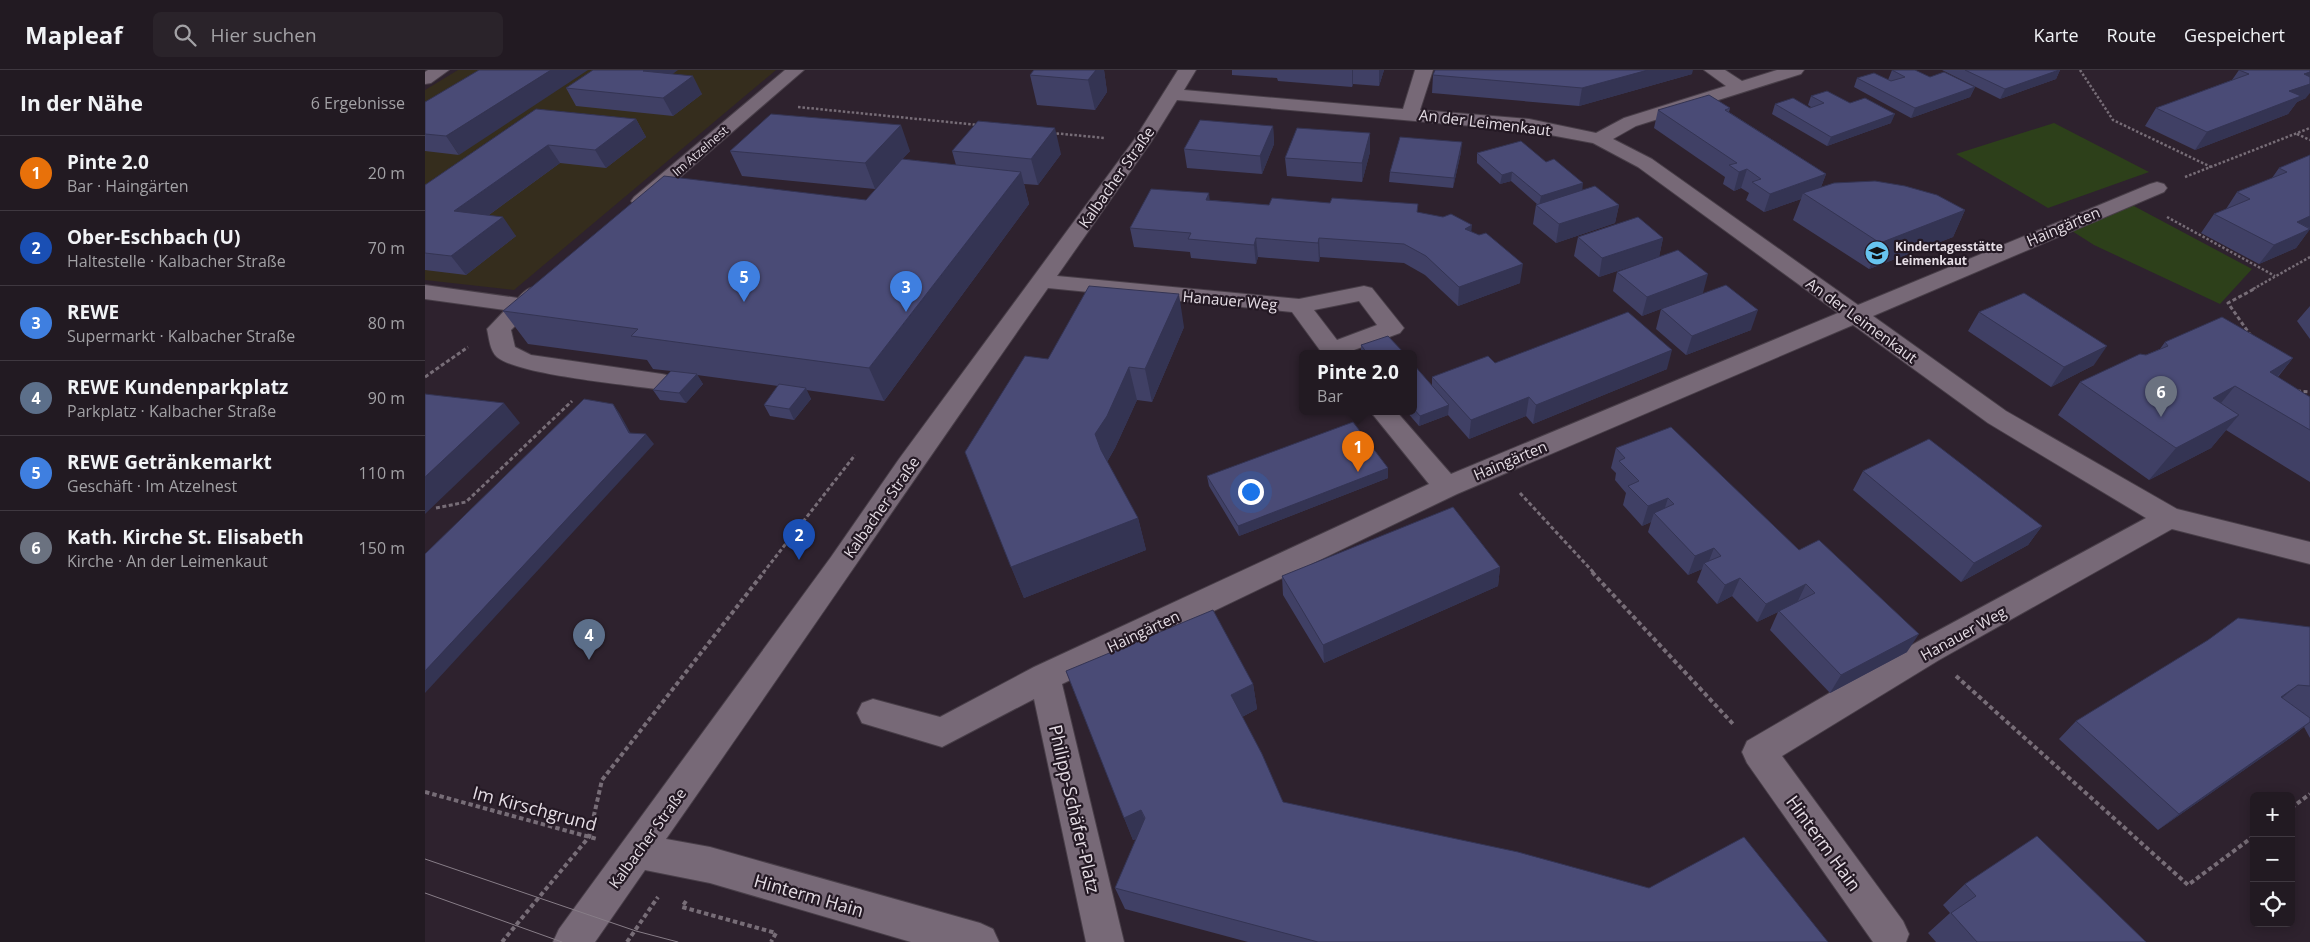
<!DOCTYPE html>
<html lang="de">
<meta charset="utf-8">
<style>
:root{--surface:#221a22;--page:#2a232a;--text:#f1f3f6;--muted:#a2a1a5;--line:#3f3840;--accent:#67c4ef}
body{margin:0;font-family:"Open Sans",sans-serif;background:var(--page);color:var(--text)}
.controls{position:absolute;right:15px;bottom:15px;display:grid;overflow:hidden;border-radius:8px;box-shadow:0 2px 12px #0003}
.controls button{width:45px;height:45px;display:grid;place-items:center;padding:0;border:0;border-bottom:1px solid var(--line);background:var(--surface);color:var(--text);font:25px sans-serif}
.you{position:absolute;left:825px;top:421px;width:18px;height:18px;margin:-12px;border:4px solid #fff;border-radius:50%;background:#1a73e8;box-shadow:0 0 0 8px #1a73e833}
.badge{display:grid;place-items:center;width:32px;height:32px;border-radius:50%;background:var(--accent);color:#fff;font-size:16px;font-weight:700}
.pin{position:absolute;translate:-50% -41px;filter:drop-shadow(0 1px 2px #0008)}
.pin::after{content:'';position:absolute;top:26px;width:18px;height:15px;background:inherit;clip-path:polygon(0 0,100% 0,50% 100%)}
.popup{position:absolute;left:874px;top:280px;width:118px;height:65px;box-sizing:border-box;display:grid;place-content:center;border-radius:8px;background:var(--surface);filter:drop-shadow(0 1px 4px #0005);font-size:16px;white-space:nowrap;color:var(--muted)}
.popup b{font-size:19px;color:var(--text)}
.popup::after{content:'';position:absolute;left:50%;top:100%;margin-left:-10px;border:10px solid transparent;border-top-color:var(--surface)}
.list{margin:0;padding:0;list-style:none}
h2{display:flex;justify-content:space-between;align-items:center;height:65px;margin:0;padding:0 20px;font-size:21px}
h2 small{font-size:16px;font-weight:400;color:var(--muted)}
.list li{display:grid;grid-template-columns:32px 1fr auto;gap:15px;align-items:center;box-sizing:border-box;height:75px;padding:0 20px;border-top:1px solid var(--line)}
.list b{display:block;font-size:19px;white-space:nowrap}
.list p{margin:0;font-size:16px;white-space:nowrap;color:var(--muted)}
.list em{font-size:16px;font-style:normal;color:var(--muted)}
.icon{flex:none;width:28px;height:28px;fill:none;stroke:currentColor;stroke-width:2;stroke-linecap:round;stroke-linejoin:round}
.map{position:relative;flex:none;width:1885px;height:872px;overflow:hidden}
header{display:flex;align-items:center;gap:30px;box-sizing:border-box;height:70px;padding:0 25px;background:var(--surface);border-bottom:1px solid var(--line)}
header strong{font-size:24px}
nav{display:flex;gap:28px;margin-inline-start:auto;font-size:18px}
.search{width:350px;height:45px;background:var(--page);display:flex;align-items:center;gap:12px;box-sizing:border-box;padding:0 18px;border-radius:8px;color:var(--muted);font-size:19px}
main{display:flex}
aside{flex:1;background:var(--surface)}
.map>svg:first-child{display:block}
.commercial{fill:#352d1d}
.green{fill:#2d401a}
.lines{fill:none;stroke-linecap:round;stroke-linejoin:round}
.minor-casing{stroke:#483e48;stroke-width:2}
.path-far2{stroke:#776d77;stroke-width:2.5;stroke-dasharray:2.5 2;stroke-linecap:butt}
.path-far1{stroke:#776d77;stroke-width:3;stroke-dasharray:4 2.5;stroke-linecap:butt}
.path{stroke:#776d77;stroke-width:4;stroke-dasharray:4.5 3;stroke-linecap:butt}
.minor{fill:#776977;fill-rule:evenodd}
.tram{stroke:#877d87;stroke-width:1}
.wall{fill:#404065}
.shaded-wall{fill:#343453}
.building{fill:#4a4b76;stroke:#343453}
.labels{text-anchor:middle;dominant-baseline:central;stroke-width:4.5;stroke-linejoin:round;paint-order:stroke}
.far-street-label{font-size:12px;fill:#e5dde5;stroke:#241924}
.far-poi-label{font-size:12px;font-weight:bold;fill:#e5dde5;stroke:#241924;text-anchor:start}
.street-label{font-size:15px;fill:#e5dde5;stroke:#241924}
.near-street-label{font-size:18px;fill:#e5dde5;stroke:#241924}
</style>
<header>
<strong>Mapleaf</strong>
<div class="search"><svg class="icon" aria-label="search" viewBox="0 0 24 24"><circle cx="10" cy="10" r="6"/><path d="M15 15l6 6"/></svg>Hier suchen</div>
<nav><a>Karte</a><a>Route</a><a>Gespeichert</a></nav>
</header>
<main>
<aside>
<h2>In der Nähe<small>6 Ergebnisse</small></h2>
<ul class="list">
<li><span class="badge" style="background:#e8710a">1</span><div><b>Pinte 2.0</b><p>Bar · Haingärten</p></div><em>20 m</em></li>
<li><span class="badge" style="background:#1a4fb4">2</span><div><b>Ober-Eschbach (U)</b><p>Haltestelle · Kalbacher Straße</p></div><em>70 m</em></li>
<li><span class="badge" style="background:#3f7fe0">3</span><div><b>REWE</b><p>Supermarkt · Kalbacher Straße</p></div><em>80 m</em></li>
<li><span class="badge" style="background:#5c6f8a">4</span><div><b>REWE Kundenparkplatz</b><p>Parkplatz · Kalbacher Straße</p></div><em>90 m</em></li>
<li><span class="badge" style="background:#3f7fe0">5</span><div><b>REWE Getränkemarkt</b><p>Geschäft · Im Atzelnest</p></div><em>110 m</em></li>
<li><span class="badge" style="background:#6b7280">6</span><div><b>Kath. Kirche St. Elisabeth</b><p>Kirche · An der Leimenkaut</p></div><em>150 m</em></li>
</ul>
</aside>
<div class="map">
<svg width="1885" height="872" viewBox="0 0 1885 872">
<rect width="100%" height="100%" fill="#2e222e"/>
<!-- commercial -->
<path class="commercial" d="M33 0H351L89 220 0 210V20Z"/>
<!-- green -->
<path class="green" d="M1629 53 1724 102 1623 138 1531 84Z
M1707 135 1827 199 1795 234 1669 175 1647 161Z"/>
<g class="lines">
<defs>
<path id="minor" d="M3 0H24L6 13 0 14V2Z
M360 0H379L223 135 216 137 209 135 206 131 209 127Z
M753 0H771L759 20 978 39 990 0H1008L995 40 1104 49 1171 63 1199 48 1301 16 1279 0H1300L1317 11 1352 0H1379L1376 4 1211 56 1188 69 1227 89 1433 235 1725 114 1732 112 1739 114 1742 118 1739 122 1448 246 1581 341 1752 439 1885 472V494L1747 459 1514 590 1357 686 1478 851 1484 864 1481 872H1448L1322 693 1317 682 1322 671 1492 572 1721 448 1563 353 1428 255 1032 424 637 614 699 872H661L609 629 517 677 437 653 432 643 437 633 448 629 515 647 609 597 1004 414 945 341H971L1026 404 1413 243 1213 97 1168 73 1104 61 752 30 726 72 632 206 874 229 939 216 947 218 979 258 975 263 921 283H897L867 242 623 218C494 401 369 586 241 769L285 777 555 853 568 859 574 872H486L285 813 220 800 170 872H128L134 859 406 487 474 389 709 70ZM934 231 952 255 912 270 889 240Z
M0 215 93 228C101 219 106 215 118 218L121 223 118 228 86 260 90 277 106 285 237 304 246 306 249 312 246 318 237 320C205 315 93 305 72 287 65 281 64 268 62 259L80 240 0 229Z"/>
</defs>
<!-- minor casing -->
<use href="#minor" class="minor-casing"/>
<!-- path-far2 -->
<path class="path-far2" d="M1655 0 1688 50 1786 97
M373 37 553 55
M627 63 680 68
M1872 64 1885 70
M1760 107 1885 58
M1742 147 1850 206
M1828 219 1885 187"/>
<!-- path-far1 -->
<path class="path-far1" d="M1826 266 1803 233 1831 218
M0 307 43 277
M1872 321 1885 322
M1095 423 1169 503
M11 438 41 432 147 331
M338 503 430 385"/>
<!-- path -->
<path class="path" d="M1167 502 1308 654
M1531 606 1763 815 1829 766
M0 722 172 769
M1866 738 1885 724
M261 831 257 837 351 863 346 872
M77 872 164 767 177 710 339 502
M202 872 233 827"/>
<!-- minor -->
<use href="#minor" class="minor"/>
<!-- tram -->
<path class="tram" d="M0 789 211 861 253 872
M0 823 137 872"/>
</g>
<!-- wall -->
<path class="wall" d="M609 0H679L682 22 670 40 612 35 605 5Z
M807 0H959L954 16 928 14 927 17 853 11 852 8 807 5Z
M1467 0 1505 7 1550 17 1545 27 1486 48 1429 17 1432 8 1463 10Z
M1517 0H1635L1631 9 1575 29Z
M1814 0 1881 28 1872 32 1863 44 1770 80 1720 56 1731 38 1807 10Z
M247 4 277 24 248 46 151 36 141 18Z
M1267 4 1154 36 1007 23 1008 5Z
M1386 26 1425 33 1466 53 1402 76 1347 44 1350 34 1385 38 1386 37 1383 35Z
M0 32 34 85 0 81Z
M1305 38 1304 42 1401 104 1396 117 1540 140 1528 167 1444 199 1368 150 1376 129 1339 142 1321 130 1324 123 1316 118 1309 121 1298 114 1300 107 1229 58 1233 40Z
M111 39 211 49 221 67 181 98 135 93 64 145 91 166 41 205 0 200V115Z
M848 56 849 74 837 104 762 98 759 79Z
M305 81H485L477 89 531 95 527 81 636 84 613 115 599 114 604 134 459 331 381 320 386 329 369 350 345 346 339 335 353 316 272 305 278 314 261 333 235 330 228 320 246 301 228 299 222 290 103 274 78 241 441 130 467 101 450 119 317 106Z
M945 82 937 112 862 106 860 88Z
M1036 82 1028 118 964 112 965 102Z
M1052 83 1157 120 1194 135 1190 153 1131 173 1108 154 1111 135 1112 134 1086 111 1075 114 1052 93Z
M1885 85V159L1871 178 1834 194 1776 163 1789 144 1801 139 1812 122 1847 108 1854 98Z
M785 130 844 135 992 142 1046 162 1095 213 1033 236 1000 205 979 193 895 187 894 192 833 187 831 194 766 188 765 182 709 177 705 158Z
M1153 167 1238 168 1234 187 1174 207 1149 186Z
M1192 202 1278 223 1217 246 1188 221Z
M1885 236V269L1872 251Z
M1236 239 1326 260 1261 285 1231 259Z
M1554 242 1669 295 1626 317 1543 261Z
M759 257 727 332 712 330 690 378 682 392 713 448 721 480 599 528 540 382Z
M1740 272 1868 288 1853 307 1885 327V412L1801 360 1786 378 1724 410 1633 345 1655 312 1735 279Z
M936 275 979 283H936Z
M1070 293 1242 299 1108 354 1101 346 1044 369 1023 345 994 356 981 341H988V294L1007 316V307Z
M1191 378 1374 480 1482 582 1405 623 1345 560 1353 542 1332 552 1307 526 1292 534 1272 512 1277 499 1263 505 1223 462 1226 452 1217 456 1198 435 1201 423 1190 410 1191 403 1186 398Z
M963 398V408L814 466 784 416 782 406Z
M1438 401 1617 456 1603 475 1536 512 1428 420Z
M1075 497 1073 516 899 593 858 525 857 506Z
M1885 557V668L1879 657 1865 668 1733 760 1634 669 1651 651Z
M641 601 828 614 832 639 817 647 858 732 1403 872H823L700 839 690 818 711 769 708 770Z
M1540 814 1721 872H1511L1503 863 1525 843 1518 835Z"/>
<!-- shaded-wall -->
<path class="shaded-wall" d="M126 0H163L34 85 21 66Z
M220 0H253L228 19 218 1Z
M659 0H679L682 22 670 40 663 10Z
M927 0H928V14L927 17Z
M954 0H959L954 16Z
M1223 0H1268L1267 4 1154 36 1157 18Z
M1634 0H1635L1631 9 1575 29 1580 19Z
M1885 2V23L1881 28 1872 32 1863 44 1770 80 1782 62 1879 4Z
M268 6 277 24 248 46 238 28Z
M1550 17 1545 27 1486 48 1490 38Z
M1470 44 1466 53 1402 76 1406 67Z
M211 49 221 67 181 98 170 80Z
M476 55 485 81 450 119 440 93Z
M848 56 849 74 837 104 835 86Z
M630 58 636 84 613 115 606 89Z
M945 63V82L937 112V93Z
M1037 72 1036 82 1028 118 1029 108Z
M123 75 135 93 43 160 29 141Z
M1322 99 1316 118 1309 121 1314 102Z
M596 102 604 134 459 331 444 298Z
M1087 102 1086 111 1075 114 1077 105Z
M1401 104 1394 122 1378 123 1376 129 1339 142 1345 124Z
M1158 113 1157 123 1114 136 1116 126Z
M784 123 786 142 781 130Z
M1194 135 1190 153 1131 173 1134 154Z
M1540 140 1528 167 1444 199 1455 173Z
M1885 146V158L1872 152Z
M78 147 91 166 41 205 26 186Z
M1047 155 1045 174 1040 159Z
M1885 159 1871 178 1834 194 1849 175Z
M831 168 833 187 831 194 829 175Z
M894 168 895 187 894 192 893 173Z
M1238 168 1234 187 1174 207 1177 188Z
M1098 194 1095 213 1033 236 1034 217Z
M1283 204 1278 223 1217 246 1222 227Z
M754 224 759 257 727 332 720 299Z
M1333 240 1326 260 1261 285 1267 266Z
M1682 276 1669 295 1626 317 1639 297Z
M1247 280 1242 299 1108 354 1111 335Z
M1868 288 1840 321 1845 302Z
M704 297 712 330 690 378 679 397 670 364Z
M272 304 278 314 261 333 254 323Z
M1810 316 1783 349 1788 328Z
M381 318 386 329 369 350 364 339Z
M1104 327 1101 346 1044 369 1046 350Z
M79 333 95 353 0 444V407Z
M188 334 195 344 211 373 204 363Z
M1024 335 1023 345 994 356 995 346Z
M1814 345 1786 378 1724 410 1751 378Z
M221 364 229 374 0 623V601Z
M963 398V408L814 466 813 456Z
M1243 428 1237 447 1229 443 1226 452 1217 456 1223 436Z
M713 448 721 480 599 528 586 497Z
M1617 456 1603 475 1536 512 1549 493Z
M1289 478 1282 496 1279 493 1277 499 1263 505 1270 486Z
M1075 497 1073 516 899 593 898 575Z
M1315 508 1307 526 1292 534 1300 515Z
M1381 514 1372 533 1332 552 1341 534Z
M1494 564 1482 582 1405 623 1416 605Z
M828 614 832 639 811 650 806 625Z
M1873 615 1851 633 1856 627Z
M1885 652 1865 668 1733 760 1754 744Z
M716 740 724 762 708 770 699 748Z"/>
<!-- building -->
<path class="building" d="M54 0H126L21 66 0 64V32Z
M168 0H220L218 1 268 6 238 28 141 18Z
M609 0H671L663 10 605 5Z
M1010 0H1223L1157 18 1008 5Z
M1467 0H1490L1505 7 1519 2 1550 17 1490 38 1432 8 1449 3 1466 11 1480 7Z
M1540 0H1634L1580 19Z
M1814 0H1885V2L1879 4 1885 7V14L1864 21 1876 26 1782 62 1731 38 1824 4Z
M1402 21 1425 33 1440 28 1470 44 1406 67 1350 34 1368 28 1385 38 1399 33 1386 26Z
M1284 25 1305 38 1300 40 1401 104 1345 124 1327 112 1336 109 1322 99 1314 102 1304 95 1312 93 1233 40Z
M111 39 211 49 170 80 123 75 29 141 78 147 26 186 0 183V115Z
M346 44 476 55 440 93 305 81Z
M775 50 848 56 835 86 759 79Z
M553 51 630 58 606 89 527 81Z
M872 58 945 63 937 93 860 88Z
M975 67 1037 72 1029 108 965 102Z
M1096 71 1121 92 1129 89 1158 113 1116 126 1087 102 1077 105 1052 83Z
M1885 85V146L1872 152 1885 159 1849 175 1789 144 1825 129 1812 122 1862 102 1854 98Z
M477 89 596 102 444 298 206 266 213 259 78 241 239 106 441 130Z
M1450 111 1480 116 1512 125 1540 140 1455 173 1378 123 1409 113Z
M1170 116 1194 135 1134 154 1111 135Z
M726 119 784 123 781 130 844 135 847 128 905 133 907 128 993 134 992 142 1018 147 1026 144 1047 155 1040 159 1054 165 1061 163 1098 194 1034 217 1001 186 979 174 894 168 893 173 831 168 829 175 763 169 766 163 705 158Z
M1213 147 1238 168 1177 188 1153 167Z
M1253 180 1283 204 1222 227 1192 202Z
M1301 215 1333 240 1267 266 1236 239Z
M664 216 754 224 720 299 704 297 682 346 670 364 676 380 713 448 586 497 540 382 600 286 623 289Z
M1599 223 1682 276 1639 297 1554 242Z
M1203 242 1247 280 1111 335 1104 327 1046 350 1007 307 1063 286 1070 293Z
M1797 247 1868 288 1845 302 1885 327V360L1810 316 1788 328 1814 345 1751 378 1655 312 1715 284 1721 285 1743 276 1740 272Z
M963 266 979 283H942L936 275Z
M988 294 1024 335 995 346 988 338Z
M246 301 272 304 254 323 228 320Z
M354 314 381 318 364 339 339 335Z
M0 324 79 333 0 407Z
M159 329 188 334 204 363 221 364 0 601V484Z
M928 352 963 398 813 456 782 406Z
M1246 357 1374 480 1394 470 1494 564 1416 605 1354 541 1390 523 1381 514 1341 534 1315 508 1300 515 1279 493 1296 486 1289 478 1270 486 1229 443 1249 434 1243 428 1223 436 1203 416 1214 411 1194 391 1200 388 1191 378Z
M1504 369 1617 456 1549 493 1438 401Z
M1028 437 1075 497 898 575 857 506Z
M788 540 828 614 806 625 837 684 858 732 1093 782 1224 818 1319 767 1403 872H893L690 818 720 748 716 740 699 748 641 601Z
M1813 548 1885 557V616L1873 615 1856 627 1885 648V652L1754 744 1651 651 1783 570Z
M1612 766 1721 872H1552L1526 843 1551 826 1540 814Z"/>
<!-- icons -->
<defs>
<symbol id="school-disc" viewBox="-11 -11 22 22"><circle r="9.5" fill="#67c4ef" stroke="#241924"/><path d="M0-5L7-2L0 1L-7-2ZM-4 1L0 2.5L4 1V4Q0 6-4 4Z" fill="#111"/></symbol>
</defs>
<g fill-rule="evenodd">
<use href="#school-disc" x="1438" y="169" width="28" height="28"/>
</g>
<g class="labels">
<!-- far-street labels -->
<g class="far-street-label">
<text transform="translate(275 81) rotate(-41)">Im Atzelnest</text>
</g>
<!-- far-poi labels -->
<g class="far-poi-label">
<text x="1470" y="176">Kindertagesstätte<tspan x="1470" dy="14">Leimenkaut</tspan></text>
</g>
<!-- street labels -->
<g class="street-label">
<text transform="translate(1060 52) rotate(7)">An der Leimenkaut</text>
<text transform="translate(691 107) rotate(-55)">Kalbacher Straße</text>
<text transform="translate(1638 156) rotate(-23)">Haingärten</text>
<text transform="translate(805 230) rotate(5)">Hanauer Weg</text>
<text transform="translate(1437 250) rotate(36)">An der Leimenkaut</text>
<text transform="translate(1085 390) rotate(-23)">Haingärten</text>
<text transform="translate(456 437) rotate(-55)">Kalbacher Straße</text>
<text transform="translate(718 561) rotate(-25)">Haingärten</text>
<text transform="translate(1538 563) rotate(-29)">Hanauer Weg</text>
<text transform="translate(222 768) rotate(-54)">Kalbacher Straße</text>
</g>
<!-- near-street labels -->
<g class="near-street-label">
<text transform="translate(110 738) rotate(15)">Im Kirschgrund</text>
<text transform="translate(650 739) rotate(77)">Philipp-Schäfer-Platz</text>
<text transform="translate(1399 773) rotate(54)">Hinterm Hain</text>
<text transform="translate(384 825) rotate(16)">Hinterm Hain</text>
</g>
</g>
</svg>
<div class="controls">
<button>+</button>
<button>−</button>
<button><svg class="icon" aria-label="locate" viewBox="0 0 24 24"><circle cx="12" cy="12" r="6"/><path d="M12 2v4M12 18v4M2 12h4M18 12h4"/></svg></button>
</div>
<div class="you"></div>
<div class="pin badge" style="left:933px;top:402px;background:#e8710a">1</div>
<div class="popup"><b>Pinte 2.0</b>Bar</div>
<div class="pin badge" style="left:374px;top:490px;background:#1a4fb4">2</div>
<div class="pin badge" style="left:481px;top:242px;background:#3f7fe0">3</div>
<div class="pin badge" style="left:164px;top:590px;background:#5c6f8a">4</div>
<div class="pin badge" style="left:319px;top:232px;background:#3f7fe0">5</div>
<div class="pin badge" style="left:1736px;top:347px;background:#6b7280">6</div>
</div>
</main>
